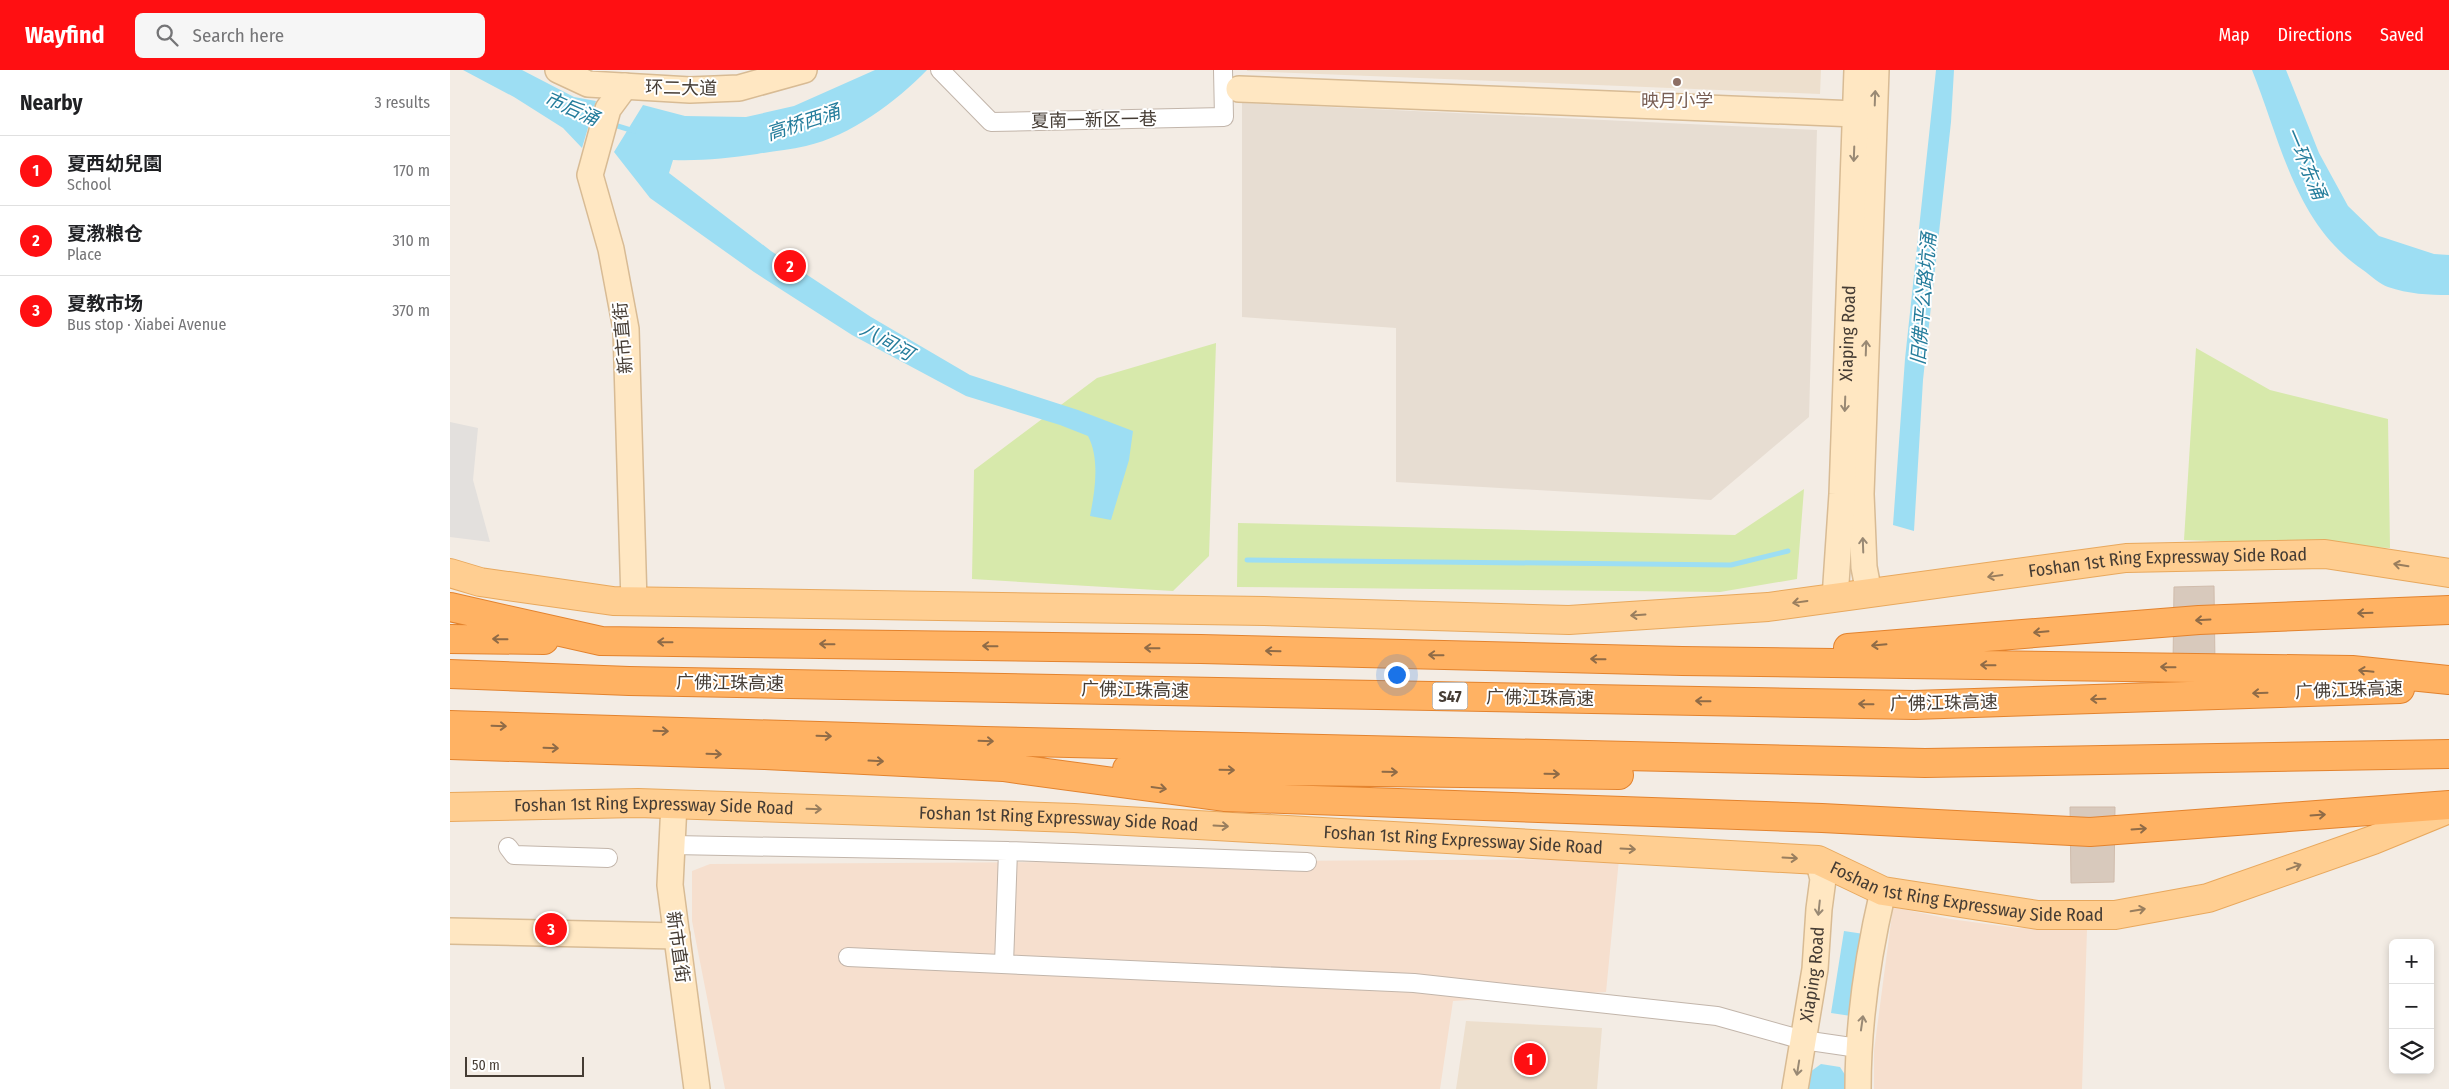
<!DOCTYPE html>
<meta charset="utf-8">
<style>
body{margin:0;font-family:"Fira Sans Condensed","Noto Sans SC",sans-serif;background:#f6f6f6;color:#202124}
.controls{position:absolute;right:15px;bottom:15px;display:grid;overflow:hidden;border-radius:8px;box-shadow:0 2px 8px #0003}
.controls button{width:45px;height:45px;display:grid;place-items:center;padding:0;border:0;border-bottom:1px solid #e0e0e0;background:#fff;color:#202124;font:25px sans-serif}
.scale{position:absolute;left:15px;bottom:12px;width:119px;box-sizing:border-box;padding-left:5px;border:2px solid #453c34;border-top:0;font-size:14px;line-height:18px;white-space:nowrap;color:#453c34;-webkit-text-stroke:4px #fff;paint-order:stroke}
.you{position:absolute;left:946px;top:604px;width:18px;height:18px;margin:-12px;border:4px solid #fff;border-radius:50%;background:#1a73e8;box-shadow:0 0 0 8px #1a73e833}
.badge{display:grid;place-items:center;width:32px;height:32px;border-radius:50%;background:#ff0f12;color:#fff;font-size:16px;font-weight:700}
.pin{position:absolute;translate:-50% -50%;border:2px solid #fff;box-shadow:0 1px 5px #0006}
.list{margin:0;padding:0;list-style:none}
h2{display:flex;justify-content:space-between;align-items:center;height:65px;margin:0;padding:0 20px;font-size:21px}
h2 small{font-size:16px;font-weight:400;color:#757577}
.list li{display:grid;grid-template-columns:32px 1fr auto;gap:15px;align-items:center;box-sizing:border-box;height:70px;padding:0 20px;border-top:1px solid #e0e0e0}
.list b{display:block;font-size:19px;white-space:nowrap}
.list p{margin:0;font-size:16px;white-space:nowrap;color:#757577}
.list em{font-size:16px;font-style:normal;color:#757577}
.icon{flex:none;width:28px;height:28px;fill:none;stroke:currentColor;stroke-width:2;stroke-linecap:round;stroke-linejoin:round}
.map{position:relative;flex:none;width:1999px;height:1019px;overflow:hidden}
header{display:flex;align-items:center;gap:30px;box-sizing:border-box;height:70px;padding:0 25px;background:#ff0f12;color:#fff}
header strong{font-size:24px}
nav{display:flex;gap:28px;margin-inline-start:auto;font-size:18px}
.search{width:350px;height:45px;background:#f6f6f6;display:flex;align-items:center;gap:12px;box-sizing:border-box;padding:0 18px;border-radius:8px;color:#757577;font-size:19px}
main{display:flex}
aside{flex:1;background:#fff}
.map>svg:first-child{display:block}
</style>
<header>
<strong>Wayfind</strong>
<div class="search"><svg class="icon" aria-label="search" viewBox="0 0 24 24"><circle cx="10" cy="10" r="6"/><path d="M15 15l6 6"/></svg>Search here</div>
<nav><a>Map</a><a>Directions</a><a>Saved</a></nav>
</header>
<main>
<aside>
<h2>Nearby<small>3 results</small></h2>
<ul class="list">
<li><span class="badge">1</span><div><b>夏西幼兒園</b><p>School</p></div><em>170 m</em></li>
<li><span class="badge">2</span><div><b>夏漖粮仓</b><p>Place</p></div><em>310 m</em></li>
<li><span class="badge">3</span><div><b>夏教市场</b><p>Bus stop · Xiabei Avenue</p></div><em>370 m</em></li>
</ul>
</aside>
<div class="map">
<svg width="1999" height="1019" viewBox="0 0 1999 1019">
<rect width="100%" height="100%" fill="#f3ece4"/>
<!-- residential -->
<path fill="#e7ddd2" d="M792,33L1367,60L1359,347L1261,430L946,412V258L792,247Z"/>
<!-- commercial -->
<path fill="#f6dfce" d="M1169,789L1156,922L1003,931L990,1019H275L242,851V801L260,794Z
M1443,837L1500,849L1567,858L1637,859L1632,1019H1424V981Z"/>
<!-- education -->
<path fill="#eddfcd" d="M1371,0L1370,24L797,1V0Z
M1016,951L1152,958L1147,1019H1006Z"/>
<!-- green -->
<path fill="#d7e9ab" d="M766,273L759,486L723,521L522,509L524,400L647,308Z
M1746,278L1820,320L1938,349L1940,478L1734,470Z
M1354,419L1347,509L1270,522L787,517L788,453L1285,465Z"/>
<!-- parking -->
<path fill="#e3e0dd" d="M0,352L28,358L23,410L40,472L0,467Z"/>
<!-- water -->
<path fill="#9ddef3" d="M13,0H72L124,27L146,31L132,78L113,58L64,27Z
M425,0H477C446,32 400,66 356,76C340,80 323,81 307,84C279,88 252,91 223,90L219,103L321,181L421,247L520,305L628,340L683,361L679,390L661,450L640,446C645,421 650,389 638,366L610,355L516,326L402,265L304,202L200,128L164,82L193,35L235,46L296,47L344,36Z
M1486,0H1504L1501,52L1473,310L1464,461L1443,455L1455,289Z
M1802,0H1836L1869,83L1898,136L1929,166L1984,184L1999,185V225C1979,225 1958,224 1938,217C1930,214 1921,206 1913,200C1845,154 1831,72 1802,0Z
M1394,861L1414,864L1401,946L1381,943Z
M1371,994L1390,997L1401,1014V1019H1359L1360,1002Z"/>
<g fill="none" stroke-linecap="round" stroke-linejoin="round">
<!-- stream -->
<path stroke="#9ddef3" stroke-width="5" d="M161,54L184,61
M797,490L1281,495L1338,481"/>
</g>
<!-- building -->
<path fill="#d8c9bc" stroke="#d0bcac" d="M1764,516L1765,595H1723L1724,517Z
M1620,737H1665L1664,812L1621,813Z"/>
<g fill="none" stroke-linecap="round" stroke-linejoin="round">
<!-- street casing -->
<g stroke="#c2b5aa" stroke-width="20">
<path id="street" d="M490,0L541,52L774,47L773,0
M223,775L558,781L857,792
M58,777L64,785L158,788
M398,887L964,913L1267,946L1353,970L1408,978
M554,894L558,781"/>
</g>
<!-- secondary casing -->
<g stroke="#d8bb94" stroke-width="28">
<g id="secondary">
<path d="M108,0L138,14L240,20L289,18L354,0"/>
<path d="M175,16L158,39L140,105L161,179L176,259L184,532"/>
<path d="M789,19L1406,44"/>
<path d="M1419,523L1414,497L1411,424L1426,0"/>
<path id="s1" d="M1385,528L1392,424L1407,0"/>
<path d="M224,734L220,815L247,1019"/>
<path d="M0,861L227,866"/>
<path id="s2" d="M1345,1019L1365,899L1369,839L1373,809L1368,790"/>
<path d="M1408,1019C1408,953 1418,885 1433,821"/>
</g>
</g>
<!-- primary casing -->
<g stroke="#e8a85d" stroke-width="30">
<g id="primary">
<path id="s3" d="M0,503L30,512L163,531L814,541L1119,550L1318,537L1676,488L1875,484L1999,503"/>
<path id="s4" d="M0,737L188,733L624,748L1368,790L1433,821L1588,845H1665L1758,828L1923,770L1999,739"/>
</g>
</g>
<!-- highway casing -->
<g stroke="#e3832e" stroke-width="30">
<path id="highway" d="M0,537L151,571L751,579L1232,591L1902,600L1999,610
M0,569L94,570
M1398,578L1749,550L1999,540
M0,604L179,611L1464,635L1950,619
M0,655L534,671L1475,693L1999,684
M0,675L315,685L553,697L774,727L1372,748L1640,762L1999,735
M677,699L1169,705"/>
</g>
<!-- street -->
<use href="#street" stroke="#fff" stroke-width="18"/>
<!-- secondary -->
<use href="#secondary" stroke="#ffe7c2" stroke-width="25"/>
<!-- primary -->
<use href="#primary" stroke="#ffce91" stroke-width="28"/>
<!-- highway -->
<use href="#highway" stroke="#ffb263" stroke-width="28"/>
</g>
<!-- one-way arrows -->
<defs><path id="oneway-shaft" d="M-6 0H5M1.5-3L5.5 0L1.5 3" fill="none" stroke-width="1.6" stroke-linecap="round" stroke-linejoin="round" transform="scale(1.25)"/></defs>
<g stroke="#998974">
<use href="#oneway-shaft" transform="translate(1425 28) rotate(-88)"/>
<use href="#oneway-shaft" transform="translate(1404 84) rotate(92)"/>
<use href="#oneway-shaft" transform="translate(1416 278) rotate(-88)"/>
<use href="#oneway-shaft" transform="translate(1395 334) rotate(92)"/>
<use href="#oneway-shaft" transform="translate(1413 475) rotate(-92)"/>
<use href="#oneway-shaft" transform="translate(1369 838) rotate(96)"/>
<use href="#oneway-shaft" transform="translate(1412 953) rotate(-82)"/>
<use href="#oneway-shaft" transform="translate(1348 998) rotate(99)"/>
</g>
<g stroke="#997e5e">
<use href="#oneway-shaft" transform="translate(1951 495) rotate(-171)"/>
<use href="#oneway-shaft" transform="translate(1545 506) rotate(172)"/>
<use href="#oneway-shaft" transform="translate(1350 532) rotate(172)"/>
<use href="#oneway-shaft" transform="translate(1188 545) rotate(176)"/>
<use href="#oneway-shaft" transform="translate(364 739) rotate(2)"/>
<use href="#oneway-shaft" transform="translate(771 756) rotate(3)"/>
<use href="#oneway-shaft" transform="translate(1178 779) rotate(3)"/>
<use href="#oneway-shaft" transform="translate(1340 788) rotate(3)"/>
<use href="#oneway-shaft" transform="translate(1844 797) rotate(-20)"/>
<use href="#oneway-shaft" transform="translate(1688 840) rotate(-10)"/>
</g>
<g stroke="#8f6b47">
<use href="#oneway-shaft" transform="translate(1915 543) rotate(178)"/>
<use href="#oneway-shaft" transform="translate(1753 550) rotate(177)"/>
<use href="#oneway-shaft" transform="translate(1591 562) rotate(175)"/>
<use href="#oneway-shaft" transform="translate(50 569) rotate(-179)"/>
<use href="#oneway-shaft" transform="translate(215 572) rotate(-179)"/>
<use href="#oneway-shaft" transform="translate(377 574) rotate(-179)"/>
<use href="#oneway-shaft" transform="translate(1429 575) rotate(175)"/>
<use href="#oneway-shaft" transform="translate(540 576) rotate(-179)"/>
<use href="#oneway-shaft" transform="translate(702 578) rotate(-179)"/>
<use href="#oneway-shaft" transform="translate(823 581) rotate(-179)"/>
<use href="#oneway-shaft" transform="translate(986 585) rotate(-179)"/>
<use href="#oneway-shaft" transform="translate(1148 589) rotate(-179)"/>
<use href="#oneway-shaft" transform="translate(1538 595) rotate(-179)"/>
<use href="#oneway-shaft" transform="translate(1718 597) rotate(-179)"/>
<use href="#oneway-shaft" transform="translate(1916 601) rotate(-174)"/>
<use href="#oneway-shaft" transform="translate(1810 623) rotate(178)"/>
<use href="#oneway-shaft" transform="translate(1648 629) rotate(178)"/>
<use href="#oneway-shaft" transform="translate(1253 631) rotate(-179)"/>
<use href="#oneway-shaft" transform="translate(1416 634) rotate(-179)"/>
<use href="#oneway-shaft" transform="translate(49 656) rotate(2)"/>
<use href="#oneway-shaft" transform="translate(211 661) rotate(2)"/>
<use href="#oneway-shaft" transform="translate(374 666) rotate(2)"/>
<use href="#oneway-shaft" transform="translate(536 671) rotate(2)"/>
<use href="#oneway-shaft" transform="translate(101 678) rotate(2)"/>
<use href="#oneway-shaft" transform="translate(264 684) rotate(2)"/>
<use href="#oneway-shaft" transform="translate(426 691) rotate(3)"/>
<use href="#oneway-shaft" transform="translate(777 700) rotate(1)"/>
<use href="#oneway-shaft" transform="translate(940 702) rotate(1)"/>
<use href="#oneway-shaft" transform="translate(1102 704) rotate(1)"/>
<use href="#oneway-shaft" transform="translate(709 718) rotate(8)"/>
<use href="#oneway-shaft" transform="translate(1868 745) rotate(-4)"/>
<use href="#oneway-shaft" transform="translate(1689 759) rotate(-4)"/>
</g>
<!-- markers -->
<circle fill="#8d6e63" stroke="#fff" stroke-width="2" cx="1227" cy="12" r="5"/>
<g text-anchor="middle" stroke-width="4" stroke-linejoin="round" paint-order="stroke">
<!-- shield labels -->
<rect fill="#fff" stroke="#7d7671" stroke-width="1" x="982.5" y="612.5" width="35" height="27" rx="4"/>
<g font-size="16" font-weight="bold" fill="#453c34">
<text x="1000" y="632">S47</text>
</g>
<!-- street labels -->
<g font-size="18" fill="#453c34" stroke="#fff">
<text transform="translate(231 18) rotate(1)" y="6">环二大道</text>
<text transform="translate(644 50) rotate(-1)" y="6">夏南一新区一巷</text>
<text dy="6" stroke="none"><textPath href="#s1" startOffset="265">Xiaping Road</textPath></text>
<text transform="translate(173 268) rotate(-95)" y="6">新市直街</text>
<text dy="6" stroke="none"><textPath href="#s3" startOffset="1724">Foshan 1st Ring Expressway Side Road</textPath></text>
<text transform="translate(280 613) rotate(1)" y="6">广佛江珠高速</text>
<text transform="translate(685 620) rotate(1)" y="6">广佛江珠高速</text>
<text transform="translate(1899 620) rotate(-2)" y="6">广佛江珠高速</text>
<text transform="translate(1090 628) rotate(1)" y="6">广佛江珠高速</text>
<text transform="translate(1494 633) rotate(-1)" y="6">广佛江珠高速</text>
<text dy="6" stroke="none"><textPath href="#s4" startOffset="204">Foshan 1st Ring Expressway Side Road</textPath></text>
<text dy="6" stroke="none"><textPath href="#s4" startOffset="609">Foshan 1st Ring Expressway Side Road</textPath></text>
<text dy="6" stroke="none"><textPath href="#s4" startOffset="1014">Foshan 1st Ring Expressway Side Road</textPath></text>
<text dy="6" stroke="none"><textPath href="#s4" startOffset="1524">Foshan 1st Ring Expressway Side Road</textPath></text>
<text transform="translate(228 877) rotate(82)" y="6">新市直街</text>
<text dy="6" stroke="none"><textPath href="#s2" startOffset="116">Xiaping Road</textPath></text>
</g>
<!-- education labels -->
<g font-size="18" fill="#785e54" stroke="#fff">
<text x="1227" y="37">映月小学</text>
</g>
<!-- water labels -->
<g font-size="19" font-style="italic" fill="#257d9c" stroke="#fff">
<text transform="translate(122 38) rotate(24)" y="7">市后涌</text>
<text transform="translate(353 52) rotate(-18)" y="7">高桥西涌</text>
<text transform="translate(1856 93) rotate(67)" y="7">一环东涌</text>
<text transform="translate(1473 229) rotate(-85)" y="7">旧佛平公路坑涌</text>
<text transform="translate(437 271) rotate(29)" y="7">八间河</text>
</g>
</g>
</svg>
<div class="controls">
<button>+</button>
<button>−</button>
<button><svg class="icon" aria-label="layers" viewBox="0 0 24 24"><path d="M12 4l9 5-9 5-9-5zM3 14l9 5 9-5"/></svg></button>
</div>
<div class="scale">50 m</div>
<div class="you"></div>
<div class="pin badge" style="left:1080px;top:989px">1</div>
<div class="pin badge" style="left:340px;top:196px">2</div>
<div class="pin badge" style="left:101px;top:859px">3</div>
</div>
</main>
